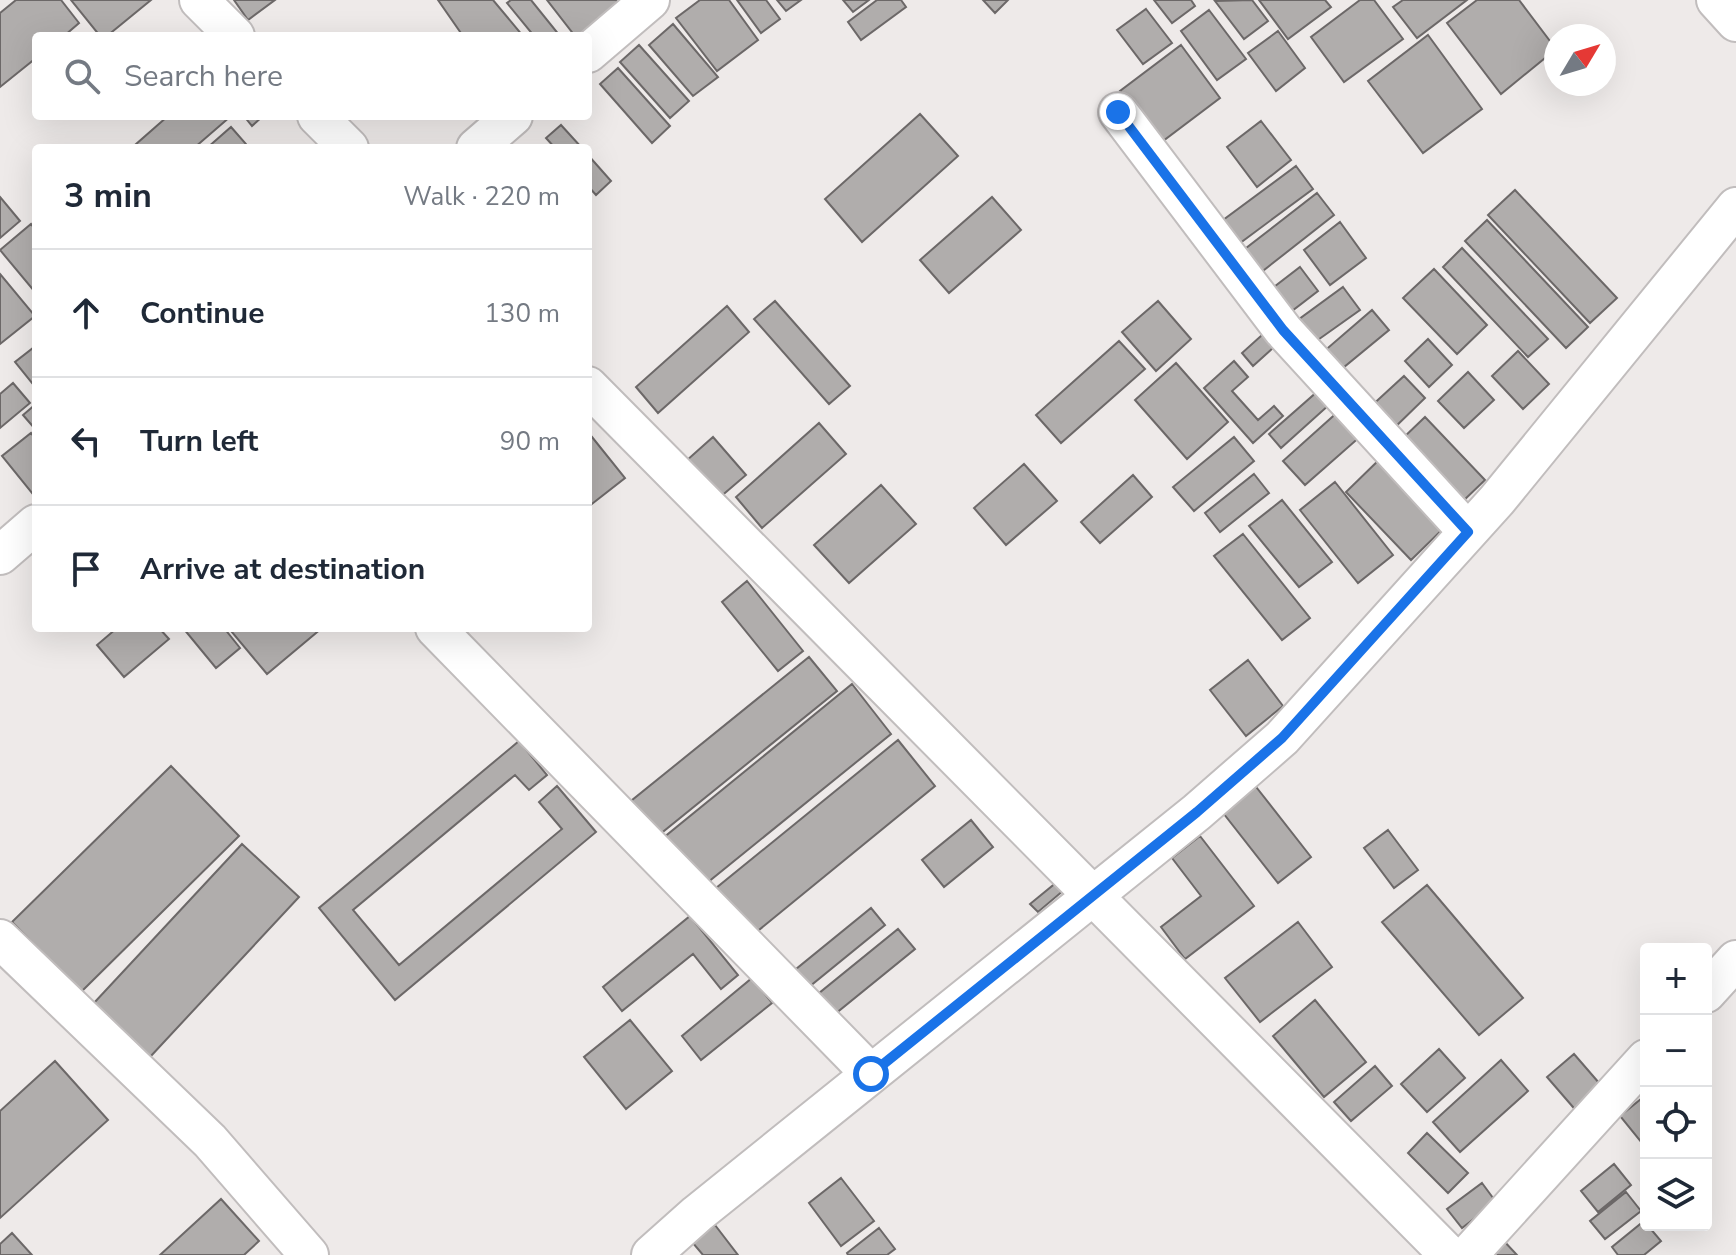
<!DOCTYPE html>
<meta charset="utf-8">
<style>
body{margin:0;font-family:"Nunito Sans",sans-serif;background:#f6f6f7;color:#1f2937}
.controls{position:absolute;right:24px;bottom:24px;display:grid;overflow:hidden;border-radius:8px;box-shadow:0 8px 32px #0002}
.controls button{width:72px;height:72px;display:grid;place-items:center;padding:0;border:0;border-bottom:2px solid #e0e1e3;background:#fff;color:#1f2937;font:40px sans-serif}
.compass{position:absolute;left:1544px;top:24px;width:72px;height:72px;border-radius:50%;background:#fff;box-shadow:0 8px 32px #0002;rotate:52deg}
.stop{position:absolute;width:24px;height:24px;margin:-18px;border:6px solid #1a73e8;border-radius:50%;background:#fff}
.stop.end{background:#1a73e8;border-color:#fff;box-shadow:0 2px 8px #0008}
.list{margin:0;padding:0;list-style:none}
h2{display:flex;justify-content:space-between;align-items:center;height:104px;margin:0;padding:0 32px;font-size:34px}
h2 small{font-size:26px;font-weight:400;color:#747a83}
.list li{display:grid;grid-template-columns:52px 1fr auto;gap:24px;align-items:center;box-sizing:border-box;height:128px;padding:0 32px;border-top:2px solid #e0e1e3}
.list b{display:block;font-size:30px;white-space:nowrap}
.list em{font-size:26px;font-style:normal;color:#747a83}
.icon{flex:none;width:44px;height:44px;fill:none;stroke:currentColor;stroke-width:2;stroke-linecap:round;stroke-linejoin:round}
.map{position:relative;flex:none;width:1736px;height:1255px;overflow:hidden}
.search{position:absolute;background:#fff;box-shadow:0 8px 32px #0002;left:32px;top:32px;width:560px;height:88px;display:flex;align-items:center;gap:20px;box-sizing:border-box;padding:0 28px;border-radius:8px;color:#747a83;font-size:30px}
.panel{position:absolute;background:#fff;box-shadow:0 8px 32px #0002;left:32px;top:144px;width:560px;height:488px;border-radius:8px}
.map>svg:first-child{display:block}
</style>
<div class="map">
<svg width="1736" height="1255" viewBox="0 0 1736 1255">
<rect width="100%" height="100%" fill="#eeeae9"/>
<!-- building -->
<path fill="#b0adac" stroke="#6c6868" stroke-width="2" d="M16,0H61L79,23L64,36H36V58L0,87V13Z
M71,0H151L107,36H100Z
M234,0H275L248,20Z
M438,0H493L523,36H463Z
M511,0H531L560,36H534L507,3Z
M547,0H616L627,14L588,36H575Z
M700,0H729L758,40L717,71L676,18Z
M737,0H766L780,19L761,33Z
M777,0H801L786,11Z
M843,0H869L853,12Z
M877,0H901L906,7L861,40L848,22Z
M983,0H1008L995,13Z
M1154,0H1191L1195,6L1172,23Z
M1252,0L1268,21L1244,39L1215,1Z
M1259,0H1325L1331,7L1288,39Z
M1360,0H1374L1403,39L1344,82L1311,37Z
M1403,0H1467L1417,38L1393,7Z
M1477,0H1519L1556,49L1501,94L1447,23Z
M1146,9L1172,43L1143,64L1117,30Z
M1209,10L1246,59L1217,80L1181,31Z
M673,24L718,77L693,96L649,45Z
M1278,31L1305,68L1276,91L1248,53Z
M1428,35L1482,109L1423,153L1368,81Z
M639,45L689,101L670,118L620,62Z
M1181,45L1220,98L1159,144L1120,91Z
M618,68L670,126L652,143L600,84Z
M920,114L958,156L862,242L825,199Z
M168,116H231L194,148H137L135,145Z
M244,116H263L252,126Z
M1261,121L1291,160L1257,187L1227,147Z
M561,125L582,148H555L546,138Z
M231,127L246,144L241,148H207Z
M588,155L611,181L596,195L588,186Z
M1296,166L1313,189L1232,249L1215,226Z
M1515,190L1617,298L1590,323L1488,215Z
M1317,193L1334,215L1259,274L1241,252Z
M0,197L20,221L0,238Z
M992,197L1021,230L949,293L920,260Z
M1487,220L1588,327L1566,348L1465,241Z
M1340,222L1366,258L1330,285L1304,250Z
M31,224L36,230L35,292L0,250Z
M1462,248L1548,339L1528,357L1443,267Z
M1300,267L1318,291L1288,314L1270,290Z
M1434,269L1487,325L1457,354L1403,298Z
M0,274L35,316L0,344Z
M1343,287L1360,310L1308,347L1291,325Z
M775,301L850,386L829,404L754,319Z
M1158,301L1191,339L1156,371L1122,332Z
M727,306L749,332L658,413L636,387Z
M1372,310L1389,330L1338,372L1322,353Z
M1271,327L1282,340L1253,366L1242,353Z
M1428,339L1452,365L1429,387L1405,361Z
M1119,341L1145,369L1061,443L1036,415Z
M33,348L36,352V388L15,362Z
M1518,351L1549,384L1523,409L1492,376Z
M1234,361L1248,377L1232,391L1258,420L1274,406L1283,416L1253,443L1204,388Z
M1176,363L1228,422L1187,459L1135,400Z
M1468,372L1494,400L1464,428L1438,401Z
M1404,376L1425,398L1390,432L1368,409Z
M13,383L30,403L0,428V394Z
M1318,391L1330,404L1281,448L1269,434Z
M36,404V430L23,415Z
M1340,410L1362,435L1305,485L1283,461Z
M1425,417L1485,480L1461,503L1401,440Z
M819,423L846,454L762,528L736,497Z
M31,433L36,439V498L2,456Z
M592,437L625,478L588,507V441Z
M713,437L746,475L719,498L686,461Z
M1234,437L1254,461L1194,511L1173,487Z
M1384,455L1449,523L1411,560L1346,492Z
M1024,464L1057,501L1006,545L974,508Z
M1254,474L1269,493L1220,532L1205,513Z
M1133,475L1152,497L1100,543L1081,522Z
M1335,482L1393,555L1358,583L1300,510Z
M881,485L916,524L849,583L814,545Z
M1282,500L1332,562L1299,587L1249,526Z
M1243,534L1310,618L1282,640L1214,556Z
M747,581L803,651L778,671L722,602Z
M117,628H159L169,639L124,677L97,645Z
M183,628H224L240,648L216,668Z
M235,628H322L267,674L231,631Z
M809,657L837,691L654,839L626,805Z
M1248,660L1283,706L1246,736L1210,690Z
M852,684L891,734L697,891L657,843Z
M898,740L935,786L748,939L710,893Z
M519,741L547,775L529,790L515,775L353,910L399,965L562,829L539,802L557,786L596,832L395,1000L319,908Z
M171,766L239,836L81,992L12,922Z
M1253,783L1311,857L1278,883L1220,809Z
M971,820L993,847L944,887L922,860Z
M1388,830L1418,870L1394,888L1364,848Z
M1200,836L1254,906L1185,959L1161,927L1201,896L1172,858Z
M242,844L299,897L150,1057L93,1004Z
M1057,882L1064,890L1038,912L1030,904Z
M1427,885L1523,998L1479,1035L1382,922Z
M871,908L885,925L804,991L790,974Z
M690,916L738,975L721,989L693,954L622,1011L603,987Z
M1298,922L1332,967L1260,1022L1225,978Z
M898,929L915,949L835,1014L818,994Z
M752,978L772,1003L701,1060L682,1036Z
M1315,1000L1366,1062L1324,1097L1273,1036Z
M630,1020L672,1071L626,1109L584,1057Z
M1439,1049L1465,1078L1427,1112L1401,1084Z
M1574,1054L1606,1091L1579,1114L1547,1077Z
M1501,1060L1528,1091L1460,1152L1433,1122Z
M55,1061L108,1120L0,1218V1111Z
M1375,1066L1392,1086L1351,1121L1334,1102Z
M1641,1099L1646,1105V1148L1620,1116Z
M1427,1133L1468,1173L1448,1193L1408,1153Z
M1614,1164L1631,1185L1598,1212L1581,1191Z
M841,1178L874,1221L841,1246L809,1203Z
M1482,1183L1496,1202L1462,1228L1447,1209Z
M1626,1192L1641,1211L1605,1239L1590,1221Z
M221,1199L259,1241L244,1255H160Z
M1644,1221L1661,1241L1644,1255H1618L1612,1247Z
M715,1225L738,1255H703L692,1242Z
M879,1228L895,1249L887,1255H848L847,1253Z
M12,1233L32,1255H0V1244Z
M1502,1239L1517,1255H1485Z"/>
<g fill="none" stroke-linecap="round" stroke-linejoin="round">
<!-- minor casing -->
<g stroke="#c1bdbd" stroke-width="42">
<path id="minor" d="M199,0L235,36
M1716,0L1736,22
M588,53L650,0
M1118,112L1283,330L1468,532
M317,116L349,148
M476,148L513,116
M588,386L1449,1255
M0,555L36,524
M435,628L871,1074
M0,939L210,1141L309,1255
M1706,993L1736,960
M651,1255L697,1214L1197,812L1282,738L1497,500L1736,207
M1468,1255L1646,1059"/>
</g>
<!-- minor -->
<use href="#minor" stroke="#fff" stroke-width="38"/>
</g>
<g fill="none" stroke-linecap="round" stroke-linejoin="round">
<!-- route -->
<path stroke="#1a73e8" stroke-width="10" d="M871,1074L1197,812L1282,738L1468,532L1283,330L1118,112"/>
</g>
</svg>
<div class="controls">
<button>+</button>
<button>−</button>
<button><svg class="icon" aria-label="locate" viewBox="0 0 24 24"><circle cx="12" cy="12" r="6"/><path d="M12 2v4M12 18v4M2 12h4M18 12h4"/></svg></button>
<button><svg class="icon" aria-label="layers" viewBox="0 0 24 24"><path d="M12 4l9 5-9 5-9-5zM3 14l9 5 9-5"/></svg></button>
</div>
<svg class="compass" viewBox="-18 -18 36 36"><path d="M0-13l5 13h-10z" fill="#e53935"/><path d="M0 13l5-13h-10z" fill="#747a83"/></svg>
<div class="stop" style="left:871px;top:1074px"></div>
<div class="stop end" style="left:1118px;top:112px"></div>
<div class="search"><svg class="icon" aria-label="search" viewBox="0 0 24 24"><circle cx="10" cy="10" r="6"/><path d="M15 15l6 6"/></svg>Search here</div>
<section class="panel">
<h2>3 min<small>Walk · 220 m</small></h2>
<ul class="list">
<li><svg class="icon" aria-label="ahead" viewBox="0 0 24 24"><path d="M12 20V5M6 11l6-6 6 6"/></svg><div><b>Continue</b></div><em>130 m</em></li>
<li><svg class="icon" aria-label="left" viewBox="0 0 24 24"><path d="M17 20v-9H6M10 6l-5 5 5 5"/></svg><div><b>Turn left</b></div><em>90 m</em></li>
<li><svg class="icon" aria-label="arrive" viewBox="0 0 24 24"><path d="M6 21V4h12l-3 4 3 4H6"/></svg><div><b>Arrive at destination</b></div></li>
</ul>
</section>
</div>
